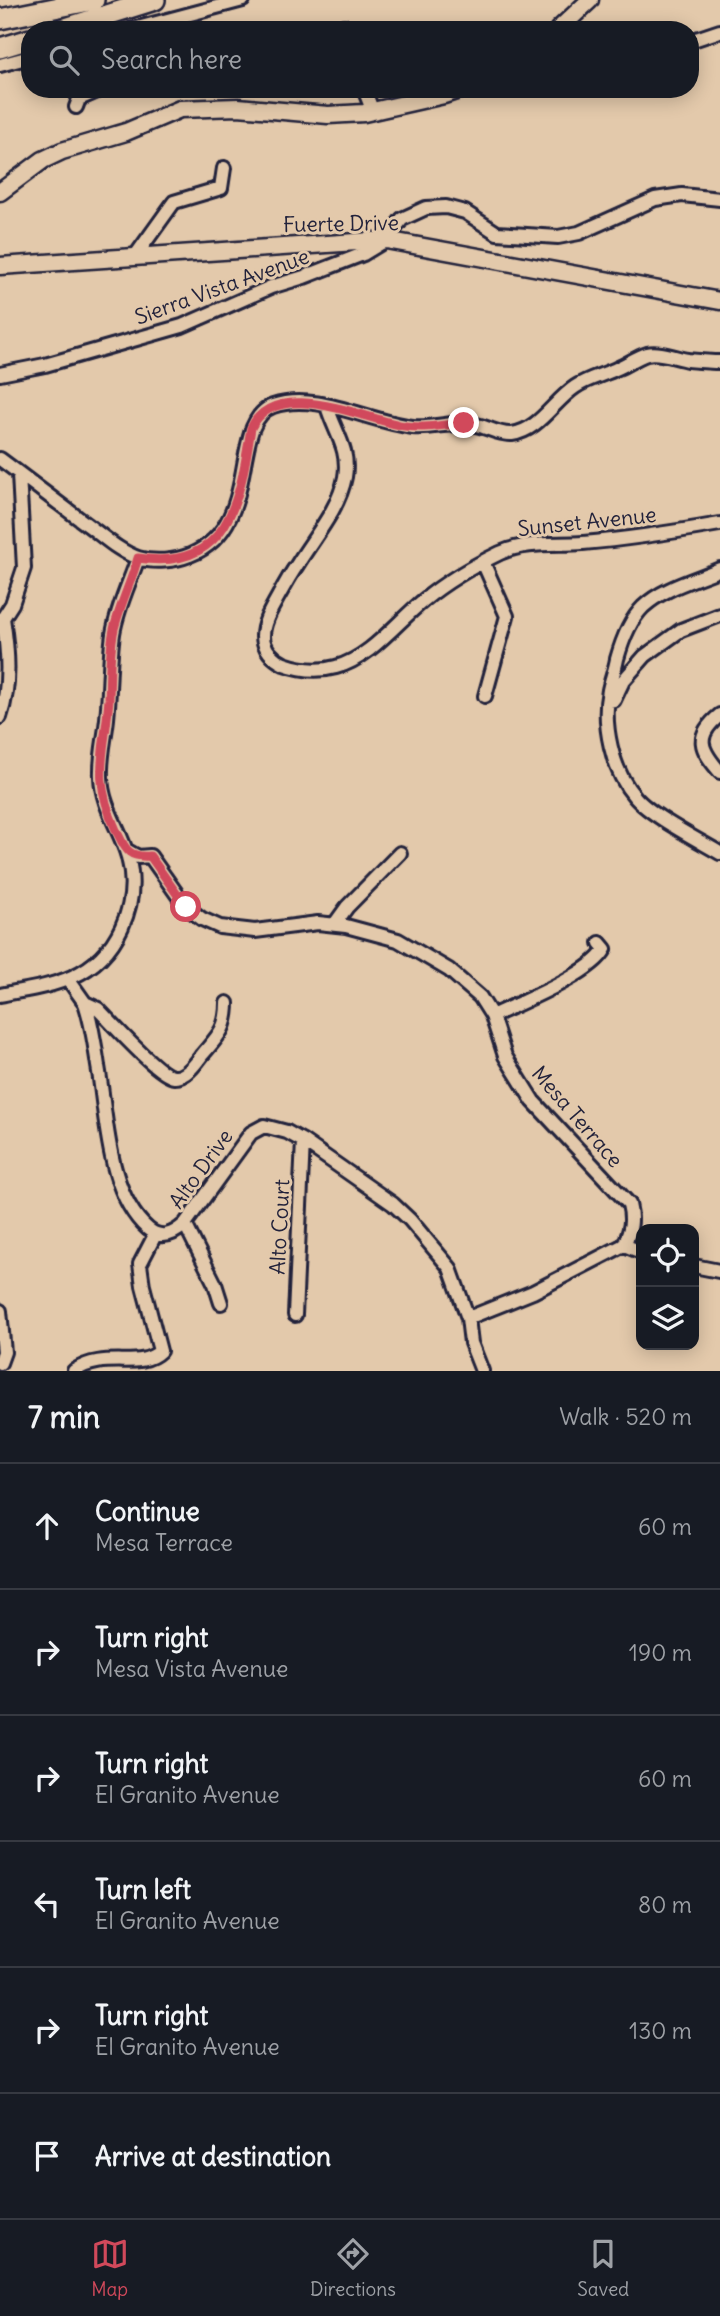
<!DOCTYPE html>
<meta charset="utf-8">
<style>
body{margin:0;font-family:Delius,sans-serif;background:#242831;color:#f1f3f6}
.controls{position:absolute;right:21px;bottom:21px;display:grid;overflow:hidden;border-radius:14px;box-shadow:0 4px 18px #0003}
.controls button{width:63px;height:63px;display:grid;place-items:center;padding:0;border:0;border-bottom:2px solid #363941;background:#171b24;color:#f1f3f6;font:35px sans-serif}
.stop{position:absolute;width:21px;height:21px;margin:-16px;border:5px solid #d1495b;border-radius:50%;background:#fff}
.stop.end{background:#d1495b;border-color:#fff;box-shadow:0 2px 7px #0008}
.list{margin:0;padding:0;list-style:none}
h2{display:flex;justify-content:space-between;align-items:center;height:91px;margin:0;padding:0 28px;font-size:30px}
h2 small{font-size:23px;font-weight:400;color:#9ea1a6}
.list li{display:grid;grid-template-columns:46px 1fr auto;gap:21px;align-items:center;box-sizing:border-box;height:126px;padding:0 28px;border-top:2px solid #363941}
.list b{display:block;font-size:26px;white-space:nowrap}
.list p{margin:0;font-size:23px;white-space:nowrap;color:#9ea1a6}
.list em{font-size:23px;font-style:normal;color:#9ea1a6}
.icon{flex:none;width:38px;height:38px;fill:none;stroke:currentColor;stroke-width:2;stroke-linecap:round;stroke-linejoin:round}
.map{position:relative;flex:none;width:720px;height:1371px;overflow:hidden}
.search{position:absolute;background:#171b24;box-shadow:0 4px 18px #0003;left:21px;right:21px;top:21px;height:77px;display:flex;align-items:center;gap:18px;box-sizing:border-box;padding:0 24px;border-radius:28px;color:#9ea1a6;font-size:26px}
.sheet{height:847px;background:#171b24}
nav{display:flex;justify-content:space-around;align-items:center;box-sizing:border-box;height:98px;border-top:2px solid #363941;background:#171b24;font-size:19px;color:#9ea1a6}
nav a{display:grid;justify-items:center;gap:4px}
nav .on{color:#d1495b}
.map>svg:first-child{display:block}
</style>
<div class="map">
<svg width="720" height="1371" viewBox="0 0 720 1371">
<rect width="100%" height="100%" fill="#e3c9ab"/>
<filter id="ink" filterUnits="userSpaceOnUse"><feTurbulence type="fractalNoise" baseFrequency=".0143" numOctaves="2"/><feDisplacementMap in="SourceGraphic" scale="14" xChannelSelector="R" yChannelSelector="G"/><feConvolveMatrix kernelMatrix="1 2 1 2 8 2 1 2 1" color-interpolation-filters="sRGB"/></filter>
<g filter="url(#ink)">
<g fill="none" stroke-linecap="round" stroke-linejoin="round">
<!-- minor casing -->
<g stroke="#22223b" stroke-width="18">
<path id="minor" d="M130,30L243,0
M343,30L344,26
M690,41L720,31
M0,65L30,57
M364,89L373,112
M76,107L79,99L102,89
M136,255L174,202L221,188L224,168
M0,374L45,365L182,326L271,287L304,277L363,254L386,240L402,219L426,208L446,207L465,212L497,233L558,237L579,233L655,199L682,195L720,199
M327,406C334,431 350,449 345,477C339,509 314,537 297,565C290,575 284,586 278,597C272,608 263,622 263,636C263,648 273,659 284,664C301,670 318,672 336,667C370,658 396,623 424,600C447,581 473,566 500,553C526,541 555,545 583,543C630,539 674,532 720,524
M0,459C30,481 59,504 89,526C104,537 120,552 138,558C154,563 175,561 190,555C263,526 228,422 273,406C316,391 369,422 413,427C434,429 456,420 476,425C488,427 498,435 512,434C538,431 554,401 575,387C588,378 604,375 618,368C628,364 637,357 647,354C659,351 676,358 688,360C699,361 709,362 720,362
M483,562L507,616L485,696
M720,569C695,580 663,588 643,607C630,620 622,641 617,659C615,670 611,680 609,690C602,724 612,771 635,797C650,815 698,840 720,853
M3,618L12,604L24,568L19,474
M0,620L3,618C8,651 11,685 0,717
M608,701L614,700L623,681L645,656L681,630L720,615
M720,715C694,736 700,749 720,772
M126,850L138,857L150,856L186,907L202,919L220,927L255,931L318,923L346,926L398,940L449,970L480,997L492,1016L505,1056L533,1101L629,1204C633,1220 631,1230 624,1245L533,1292L468,1318
M334,925L347,907L400,853
M68,979L85,1003L98,1009C111,1022 159,1076 174,1077C186,1078 196,1063 202,1055C218,1036 227,1029 227,1003
M0,995C24,990 50,987 72,977C117,957 141,904 128,857C120,829 102,807 101,777C100,757 105,738 107,719C110,690 109,662 113,634C117,608 130,582 138,558
M85,1003C92,1023 95,1046 98,1066C107,1117 107,1193 148,1229C161,1240 173,1235 185,1224L251,1133L264,1126L287,1132L303,1141L393,1204L410,1220L450,1268L468,1318L471,1343L482,1371
M492,1016C519,1003 592,974 605,949L600,943
M185,1224L215,1284L221,1303
M624,1245L641,1252
M694,1266L719,1271
M0,1311L4,1352L0,1363
M295,1315L303,1141
M74,1371C105,1350 140,1371 160,1351L143,1286L140,1264L155,1235"/>
</g>
<!-- major casing -->
<g stroke="#22223b" stroke-width="21">
<path id="major" d="M558,30L590,0
M0,192L43,160L62,151L126,132L180,109L238,107L328,115L364,113L444,95L462,89
M0,266L386,240L720,301"/>
</g>
<!-- highway casing -->
<g stroke="#22223b" stroke-width="24">
<path id="highway" d="M0,19L94,0
M59,30L155,0
M0,48L30,39"/>
</g>
<!-- minor -->
<use href="#minor" stroke="#e3c9ab" stroke-width="12"/>
<!-- major -->
<use href="#major" stroke="#e3c9ab" stroke-width="16"/>
<!-- highway -->
<use href="#highway" stroke="#e3c9ab" stroke-width="19"/>
</g>
</g>
<g fill="none" stroke-linecap="round" stroke-linejoin="round" filter="url(#ink)">
<!-- route -->
<path stroke="#d1495b" stroke-width="9" d="M186,907L150,856C127,858 125,848 116,830C91,775 105,754 109,699C110,676 109,652 114,629C120,605 131,582 138,558C230,572 240,498 251,428C276,376 363,419 405,426C425,429 444,425 464,423"/>
</g>
<g text-anchor="middle" stroke-width="6" stroke-linejoin="round" paint-order="stroke">
<!-- street labels -->
<g font-size="21" fill="#22223b" stroke="#e3c9ab">
<text transform="translate(341 224) rotate(-1)" y="7">Fuerte Drive</text>
<text transform="translate(222 287) rotate(-20)" y="7">Sierra Vista Avenue</text>
<text transform="translate(587 522) rotate(-6)" y="7">Sunset Avenue</text>
<text transform="translate(577 1117) rotate(49)" y="7">Mesa Terrace</text>
<text transform="translate(201 1169) rotate(-54)" y="7">Alto Drive</text>
<text transform="translate(280 1227) rotate(-87)" y="7">Alto Court</text>
</g>
</g>
</svg>
<div class="controls">
<button><svg class="icon" aria-label="locate" viewBox="0 0 24 24"><circle cx="12" cy="12" r="6"/><path d="M12 2v4M12 18v4M2 12h4M18 12h4"/></svg></button>
<button><svg class="icon" aria-label="layers" viewBox="0 0 24 24"><path d="M12 4l9 5-9 5-9-5zM3 14l9 5 9-5"/></svg></button>
</div>
<div class="stop" style="left:186px;top:907px"></div>
<div class="stop end" style="left:464px;top:423px"></div>
<div class="search"><svg class="icon" aria-label="search" viewBox="0 0 24 24"><circle cx="10" cy="10" r="6"/><path d="M15 15l6 6"/></svg>Search here</div>
</div>
<section class="sheet">
<h2>7 min<small>Walk · 520 m</small></h2>
<ul class="list">
<li><svg class="icon" aria-label="ahead" viewBox="0 0 24 24"><path d="M12 20V5M6 11l6-6 6 6"/></svg><div><b>Continue</b><p>Mesa Terrace</p></div><em>60 m</em></li>
<li><svg class="icon" aria-label="right" viewBox="0 0 24 24"><path d="M7 20v-9h11M14 6l5 5-5 5"/></svg><div><b>Turn right</b><p>Mesa Vista Avenue</p></div><em>190 m</em></li>
<li><svg class="icon" aria-label="right" viewBox="0 0 24 24"><path d="M7 20v-9h11M14 6l5 5-5 5"/></svg><div><b>Turn right</b><p>El Granito Avenue</p></div><em>60 m</em></li>
<li><svg class="icon" aria-label="left" viewBox="0 0 24 24"><path d="M17 20v-9H6M10 6l-5 5 5 5"/></svg><div><b>Turn left</b><p>El Granito Avenue</p></div><em>80 m</em></li>
<li><svg class="icon" aria-label="right" viewBox="0 0 24 24"><path d="M7 20v-9h11M14 6l5 5-5 5"/></svg><div><b>Turn right</b><p>El Granito Avenue</p></div><em>130 m</em></li>
<li><svg class="icon" aria-label="arrive" viewBox="0 0 24 24"><path d="M6 21V4h12l-3 4 3 4H6"/></svg><div><b>Arrive at destination</b></div></li>
</ul>
</section>
<nav>
<a class="on"><svg class="icon" aria-label="map" viewBox="0 0 24 24"><path d="M3 6l6-2 6 2 6-2v14l-6 2-6-2-6 2zM9 4v14M15 6v14"/></svg>Map</a>
<a><svg class="icon" aria-label="directions" viewBox="0 0 24 24"><path d="M12 3l9 9-9 9-9-9zM9 14v-3h6M13 9l2 2-2 2"/></svg>Directions</a>
<a><svg class="icon" aria-label="saved" viewBox="0 0 24 24"><path d="M7 4h10v16l-5-4-5 4z"/></svg>Saved</a>
</nav>
